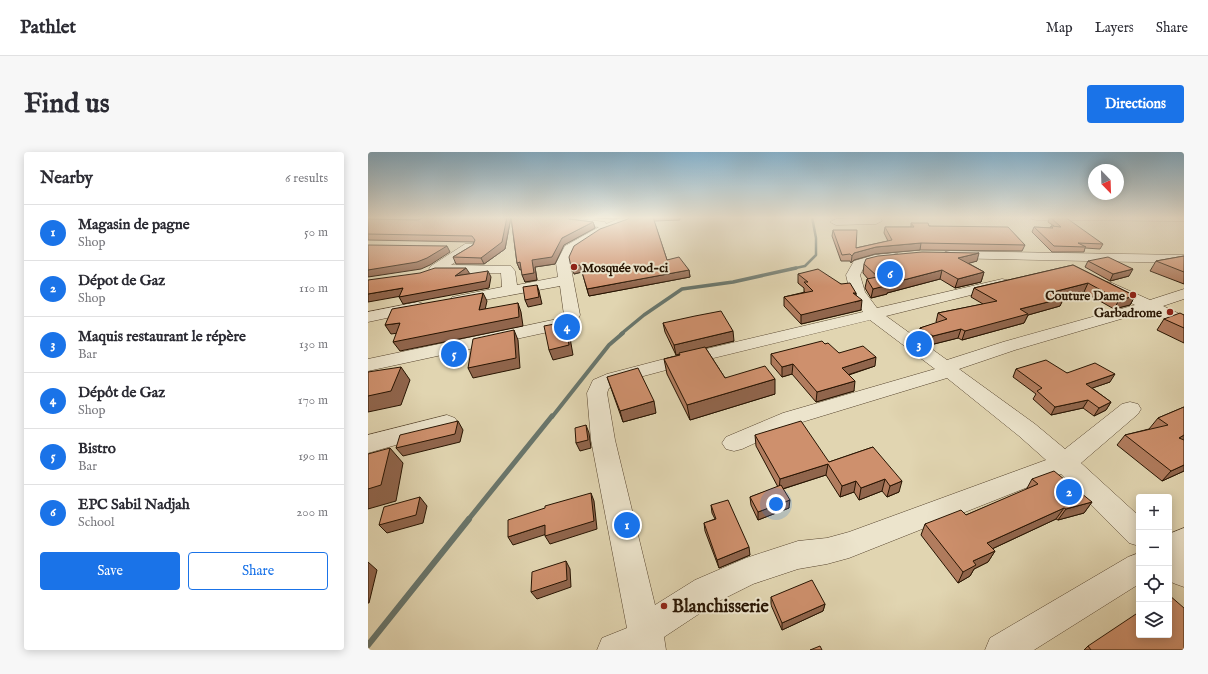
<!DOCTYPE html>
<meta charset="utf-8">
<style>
body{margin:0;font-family:"IM FELL English",serif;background:#f7f7f7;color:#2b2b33}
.controls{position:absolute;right:12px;bottom:12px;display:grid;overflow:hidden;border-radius:4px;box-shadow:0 2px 10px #0003}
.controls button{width:36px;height:36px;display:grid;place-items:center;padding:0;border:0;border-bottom:1px solid #e1e1e2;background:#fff;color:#2b2b33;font:20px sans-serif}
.compass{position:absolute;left:720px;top:12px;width:36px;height:36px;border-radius:50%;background:#fff;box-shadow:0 2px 10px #0003;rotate:157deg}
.you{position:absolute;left:408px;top:352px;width:14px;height:14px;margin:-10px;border:3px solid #fff;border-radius:50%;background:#1a73e8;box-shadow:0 0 0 6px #1a73e833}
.badge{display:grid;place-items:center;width:26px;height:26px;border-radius:50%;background:#1a73e8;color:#fff;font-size:13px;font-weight:700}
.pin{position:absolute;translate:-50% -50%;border:2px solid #fff;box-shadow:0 1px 4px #0006}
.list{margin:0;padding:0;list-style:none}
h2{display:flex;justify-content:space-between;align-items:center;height:52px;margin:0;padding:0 16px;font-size:17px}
h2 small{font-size:13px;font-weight:400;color:#7c7c81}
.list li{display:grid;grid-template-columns:26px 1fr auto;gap:12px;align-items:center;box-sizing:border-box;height:56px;padding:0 16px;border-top:1px solid #e1e1e2}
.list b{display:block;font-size:15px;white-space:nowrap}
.list p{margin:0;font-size:13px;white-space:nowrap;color:#7c7c81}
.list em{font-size:13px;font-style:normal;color:#7c7c81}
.actions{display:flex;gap:8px;padding:12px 16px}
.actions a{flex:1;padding:9px 0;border:1px solid #1a73e8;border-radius:4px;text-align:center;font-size:14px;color:#1a73e8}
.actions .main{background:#1a73e8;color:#fff}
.icon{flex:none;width:22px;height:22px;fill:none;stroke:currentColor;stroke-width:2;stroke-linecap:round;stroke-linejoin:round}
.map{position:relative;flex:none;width:816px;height:498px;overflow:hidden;border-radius:4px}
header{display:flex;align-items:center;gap:24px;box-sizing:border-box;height:56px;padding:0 20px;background:#fff;border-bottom:1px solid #e1e1e2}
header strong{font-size:19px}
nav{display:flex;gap:22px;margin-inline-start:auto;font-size:14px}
.intro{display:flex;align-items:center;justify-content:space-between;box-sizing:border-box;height:96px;padding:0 24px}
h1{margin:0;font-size:28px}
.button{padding:10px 18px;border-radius:4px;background:#1a73e8;color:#fff;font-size:14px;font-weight:700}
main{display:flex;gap:24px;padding:0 24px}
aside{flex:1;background:#fff;border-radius:4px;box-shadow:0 2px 10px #0003}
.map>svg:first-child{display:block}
</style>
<header>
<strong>Pathlet</strong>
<nav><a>Map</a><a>Layers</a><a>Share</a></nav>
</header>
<div class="intro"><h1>Find us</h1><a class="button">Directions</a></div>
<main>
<aside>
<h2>Nearby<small>6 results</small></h2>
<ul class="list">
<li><span class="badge">1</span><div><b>Magasin de pagne</b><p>Shop</p></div><em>50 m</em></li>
<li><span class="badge">2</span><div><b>Dépot de Gaz</b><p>Shop</p></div><em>110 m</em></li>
<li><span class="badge">3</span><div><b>Maquis restaurant le répère</b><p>Bar</p></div><em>130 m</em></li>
<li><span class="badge">4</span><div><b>Dépôt de Gaz</b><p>Shop</p></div><em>170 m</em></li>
<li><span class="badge">5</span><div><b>Bistro</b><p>Bar</p></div><em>190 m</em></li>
<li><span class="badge">6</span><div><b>EPC Sabil Nadjah</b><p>School</p></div><em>200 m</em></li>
</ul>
<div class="actions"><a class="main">Save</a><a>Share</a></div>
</aside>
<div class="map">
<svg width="816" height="498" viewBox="0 0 816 498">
<rect width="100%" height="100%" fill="#e1d5b1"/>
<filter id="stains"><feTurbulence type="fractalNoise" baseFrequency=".005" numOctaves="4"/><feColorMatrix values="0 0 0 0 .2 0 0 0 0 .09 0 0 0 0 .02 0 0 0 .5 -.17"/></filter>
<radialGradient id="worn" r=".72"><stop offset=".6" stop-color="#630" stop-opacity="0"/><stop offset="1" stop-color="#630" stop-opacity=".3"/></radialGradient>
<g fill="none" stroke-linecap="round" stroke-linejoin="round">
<!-- stream-far4 -->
<path stroke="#69766c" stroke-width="2.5" d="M423,117L437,114L448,103V86L444,65"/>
<!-- stream-far3 -->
<path stroke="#69766c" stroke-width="3.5" d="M253,182L276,163L314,137L365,130L428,116"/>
<!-- stream-far2 -->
<path stroke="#69766c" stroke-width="4" d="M184,265L241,193L255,181"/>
<!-- stream-far1 -->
<path stroke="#69766c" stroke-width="5" d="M100,368L184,264"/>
<!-- stream -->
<path stroke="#69766c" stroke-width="6" d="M0,493L101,367"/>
<!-- minor casing -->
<g stroke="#56442e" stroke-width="1">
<path id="minor" d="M203,65H213L212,67L237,70L238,72L255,65H266L261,71L233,82L207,99L202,111L212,163L207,173L194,177L0,219V207L194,166L196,163L192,134L89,153L84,151L81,148L84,145L134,135L133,121H68L63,120L61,117L63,114L97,92H105L107,95L105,98L83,113L143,114L147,119L149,133L190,125L188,111L197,94L231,75L204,72L200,68Z
M502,65H512L514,69L508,72L468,73L462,70L468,67Z
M663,65H816V69L668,68L664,67Z
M582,99L816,103V111L577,106L575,103L577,100Z
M525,101L530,102L532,105L530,108L509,111L496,115L492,123L497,140L509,156L634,127L639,128L641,131L639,134L518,164L579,208L635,190L767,153L734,137L732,134L734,131L739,130L744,131L782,148L816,137V147L795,154L816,164V175L780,159L647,198L591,217L667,272L697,297L754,252L762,250L770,252L773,257L770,262L713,311L771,364V394L761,391L693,322L481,406L459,412L430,417L385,432L349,450L296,485L298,498H229L234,486L259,476L223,288L219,241L225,228L239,222L304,205L495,160L482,140L478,123L486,109L507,103ZM502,168L567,217L415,261L358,285L354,291L358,297L366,299L374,297L431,271L579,226L651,284L678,308L481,380L459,386L430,389L378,406L327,428L287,453L247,288L239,241L241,236L253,230L317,213Z
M50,150L56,152L58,155L56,158L0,170V160Z
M79,263L87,266L90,271L87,276L0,301V283Z
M816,376V435L805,431L801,428V382Z
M771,401V432L666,498H617L622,486L760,405Z"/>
</g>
<!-- minor -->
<use href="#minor" fill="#ece4cc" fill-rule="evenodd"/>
</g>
<!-- wall -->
<path fill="#b17c5e" stroke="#271402" d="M57,65H202L200,66L201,67L225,70L227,76L196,93L187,112L167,115L169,128L157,130L153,117L152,118L149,111L143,65L137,97L116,112H88L85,105L105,93L106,90L0,88V67L50,68Z
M216,65H252L246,67Z
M262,65H312V68L286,69L299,108L321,118L322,125L221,144L214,120L206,122Z
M682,65L735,92L732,97L717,96L716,100H684L664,80L666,75L682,76L683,74H686L680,70Z
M543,71L561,74L657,93L654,99L552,98L507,102L486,108L483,111L482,109H473L464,84L465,78L488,96L520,89L516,81L517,75H543Z
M816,104V132L782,119L788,109Z
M609,109L600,111L616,120L613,130L587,136L572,127L519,141V142L503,146L497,136L499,127H500L495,121L496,112Z
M720,109L761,124L742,129L717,115Z
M705,113L767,144L762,153L746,157L716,140L695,145L692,154L660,163L656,171L594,188L590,186L562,193L550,185L552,176L569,171L568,170L570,161L615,152L603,145L606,136Z
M430,122L473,132L488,141V143L493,158L433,172L416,154V145L437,140H436V136L430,131Z
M816,163V191L789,178L796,167Z
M295,171L366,189L337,195L357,226L407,242L322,268L299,222L296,207L312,203L311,202L308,203L297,180Z
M457,192L471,201L507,214L481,223L486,239L448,250L424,222L414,225L403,212V202Z
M648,217L699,221L742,230L724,236L743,250L738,258L726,264L715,256L683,263L665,247L668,242L645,225Z
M239,225L288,261L255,270Z
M816,255V319L794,329L749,293L757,283L781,277L790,266Z
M387,283L461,310L505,295L531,340L519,345L514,339L491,348L486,340L472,345L458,323L415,337L421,356L390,368L383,353L382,345L410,335L388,294Z
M664,327L724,350L716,361L690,368L688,367L624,397L627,399L620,410L606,417L602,424L590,431L553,383L557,372L598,363L658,338Z
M343,353L382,403L351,416L337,379L336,371L347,367L344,361Z
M403,445L457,452L455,459L414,478L403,453Z
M720,494L816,498H716Z"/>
<!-- shaded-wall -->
<path fill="#90654c" stroke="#271402" d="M139,65H143L137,97L116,112L113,106Z
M245,65H252L246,67Z
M225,70L227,76L196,93L187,112L167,115L169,128L157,130L154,123L164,108L194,86Z
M553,91L552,98L507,102L486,108L483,111L484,104L486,101L508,95Z
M79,94L82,100L62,113L53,117L0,125V118Z
M611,101L609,109L588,115L590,106Z
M152,110L155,117L152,118L149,111Z
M212,113L214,120L206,122L203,115Z
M98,116L102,122L87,124Z
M765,117L761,124L742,129L745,122Z
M321,118L322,125L221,144L219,137Z
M574,118L572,127L519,141V142L503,146L505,137L520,132Z
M120,119L123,125L121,136L35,152L31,145Z
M616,120L613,130L587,136L590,127Z
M720,131L716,140L681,149L685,140Z
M169,133L171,139L174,152L160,155L157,148Z
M35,136L39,143L0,150V142Z
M115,141L119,149L115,167L111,158Z
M485,141H488L487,150L494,148L493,158L433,172V163Z
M767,144L762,153L746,157L751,148Z
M696,146L692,154L660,163L656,171L594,188L597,179L652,157Z
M150,151L153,160L155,174L32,199L25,190Z
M197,170L201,180L205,203L185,208L181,198Z
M32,171L38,180L23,182L17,173Z
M593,177L590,186L562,193L565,184Z
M146,178L150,188L152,216L105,226L100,216Z
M365,179L366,189L308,203L306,193Z
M508,205L507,214L473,225L474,216Z
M425,212L424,222L414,225V215Z
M33,215L42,228L33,253L0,260V244Z
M747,222L742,230L713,240L718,232Z
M407,227V242L322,268L319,253Z
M487,229L486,239L448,250L449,240Z
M720,248L715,256L683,263L687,255Z
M286,249L288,261L255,270L252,259Z
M743,250L738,258L726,264L731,256Z
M90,269L95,278L92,290L35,304L28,296Z
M218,273L221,281L223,296L212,299L208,291Z
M816,283V290L811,286Z
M22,296L35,311L28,349L0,357V337Z
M460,312L458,323L411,338L412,327Z
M816,313V319L794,329L803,319Z
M517,327L514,339L491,348L493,336Z
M488,329L486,340L472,345L474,334Z
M534,329L531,340L519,345L522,334Z
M223,341L226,349L229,377L182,392L177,384Z
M52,345L59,354L55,371L19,381L11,373Z
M422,348L421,356L390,368V360Z
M724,350L716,361L690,368L698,357Z
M696,356L688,367L613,402L619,391Z
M177,373L182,381L145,393L140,385Z
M381,395L382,403L351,416L349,408Z
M627,399L620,410L606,417L602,424L590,431L595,420L605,409Z
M198,409L202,417L203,435L169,447L163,440Z
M0,410L9,418L1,451H0Z
M457,452L455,459L414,478V471Z"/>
<!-- building -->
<path fill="#ce906d" stroke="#271402" d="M57,65H139L134,90L113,106L85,105L105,93L107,88L104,84L0,82V67L50,68Z
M143,65H199L201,67L225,70L194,86L184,105L164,108L166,121L154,123L152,110L149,111Z
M262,65H285L299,108L311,105L321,118L219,137L212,113L203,115L201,105L206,94L232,77L260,67Z
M682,65H697L735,92L710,91L718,95L686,94L666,75L685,76L683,74L693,75Z
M543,71H560L561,74L640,75L657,93L553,91L508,95L486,101L484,104L482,102L474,103L465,78H489L488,96L524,88L517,75H546Z
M0,93L79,94L59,106L49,110L0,118Z
M554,100L611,101L590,106L616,120L590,127L574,118L520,132L521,133L505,137L499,127L509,125L511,126L496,112L498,107L510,104Z
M816,104V120L788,109Z
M740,105L765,117L745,122L720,109Z
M705,113L767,144L751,148L720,131L685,140L696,146L652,157L660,162L597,179L593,177L565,184L552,176L579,167L570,161L629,149L606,136Z
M67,116H98L87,124L120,119L118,129L31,145L35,136L0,142V128L52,121Z
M450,117L473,132L482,131L488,141H485L494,148L433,163L416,145L445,139L436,130H440L430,122Z
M169,133L171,145L157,148L155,135Z
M115,141L111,158L150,151L151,165L25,190L32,171L17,173L24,157Z
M353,159L365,179L306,193L295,171L327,164Z
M812,161L816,163V176L796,167Z
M197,170L201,193L181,198L176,174Z
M146,178L148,206L100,216L105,187Z
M454,189L457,192L460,191L471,201L495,194L508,205L474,216L487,229L449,240L425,212L414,215L403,202Z
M337,195L357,226L397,214L407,227L319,253L296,207L312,203L311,201Z
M678,208L699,221L727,211L747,222L718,232L743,250L731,256L720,248L687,255L669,239L674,236L648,217Z
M33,215L23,239L0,244V220Z
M270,216L286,249L252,259L239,225Z
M816,255V283L811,286L816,288V313L803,319L757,283L800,273L790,266Z
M90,269L87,282L28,296L32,283Z
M433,269L461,310L505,295L534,329L522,334L517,327L493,336L488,329L474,334L460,312L412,327L387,283Z
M218,273L220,288L208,291L207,276Z
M22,296L13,333L0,337V302Z
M686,319L724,350L698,357L696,356L619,391L627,399L605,409L608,413L595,420L557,372L593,358L598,363L670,332L664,327Z
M413,333L422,348L390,360L382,345Z
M223,341L226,369L177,384V373L140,385V368L177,356V354Z
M52,345L48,363L11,373L16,355Z
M360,348L381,395L349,408L336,371L348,367L343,353Z
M198,409L199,428L163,440L164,420Z
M444,428L457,452L414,471L403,445Z
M801,443L816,456V498H723L720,494L771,460V483H801Z
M452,494L454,498H442Z"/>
<!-- sky -->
<linearGradient id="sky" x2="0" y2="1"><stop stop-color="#87b6d3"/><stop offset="0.49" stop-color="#f2ecdc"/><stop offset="1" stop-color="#f2ecdc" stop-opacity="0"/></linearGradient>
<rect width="816" height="134" fill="url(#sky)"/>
<!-- markers -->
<g fill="#8f2418" stroke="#ece4cc" stroke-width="1.5">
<circle cx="206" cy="115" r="4"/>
<circle cx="765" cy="143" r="4"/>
<circle cx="802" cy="160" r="4"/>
<circle cx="296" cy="454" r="4"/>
</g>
<g text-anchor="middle" stroke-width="4" stroke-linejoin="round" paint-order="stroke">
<!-- far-poi labels -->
<g font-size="13" font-weight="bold" fill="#271402" stroke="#ece4cc" text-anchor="end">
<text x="214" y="120" text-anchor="start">Mosquée vod-ci</text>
<text x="757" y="148">Couture Dame</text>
<text x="794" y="165">Garbadrome</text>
</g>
<!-- near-poi labels -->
<g font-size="18" font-weight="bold" fill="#271402" stroke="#ece4cc" text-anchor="start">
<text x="304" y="460">Blanchisserie</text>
</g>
</g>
<rect width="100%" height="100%" filter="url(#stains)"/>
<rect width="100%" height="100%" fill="url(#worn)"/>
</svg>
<div class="controls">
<button>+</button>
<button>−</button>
<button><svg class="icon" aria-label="locate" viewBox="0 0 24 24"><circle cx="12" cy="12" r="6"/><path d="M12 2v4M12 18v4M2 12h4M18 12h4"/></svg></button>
<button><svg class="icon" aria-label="layers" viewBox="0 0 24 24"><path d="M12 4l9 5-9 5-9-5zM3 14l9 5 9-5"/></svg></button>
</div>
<svg class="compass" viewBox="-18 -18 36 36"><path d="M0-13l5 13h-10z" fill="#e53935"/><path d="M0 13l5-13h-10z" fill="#7c7c81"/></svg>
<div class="you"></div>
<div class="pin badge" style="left:259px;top:373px">1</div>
<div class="pin badge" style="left:701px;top:340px">2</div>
<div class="pin badge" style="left:551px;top:192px">3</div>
<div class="pin badge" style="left:199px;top:175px">4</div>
<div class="pin badge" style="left:86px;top:202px">5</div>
<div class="pin badge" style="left:522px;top:122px">6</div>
</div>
</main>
